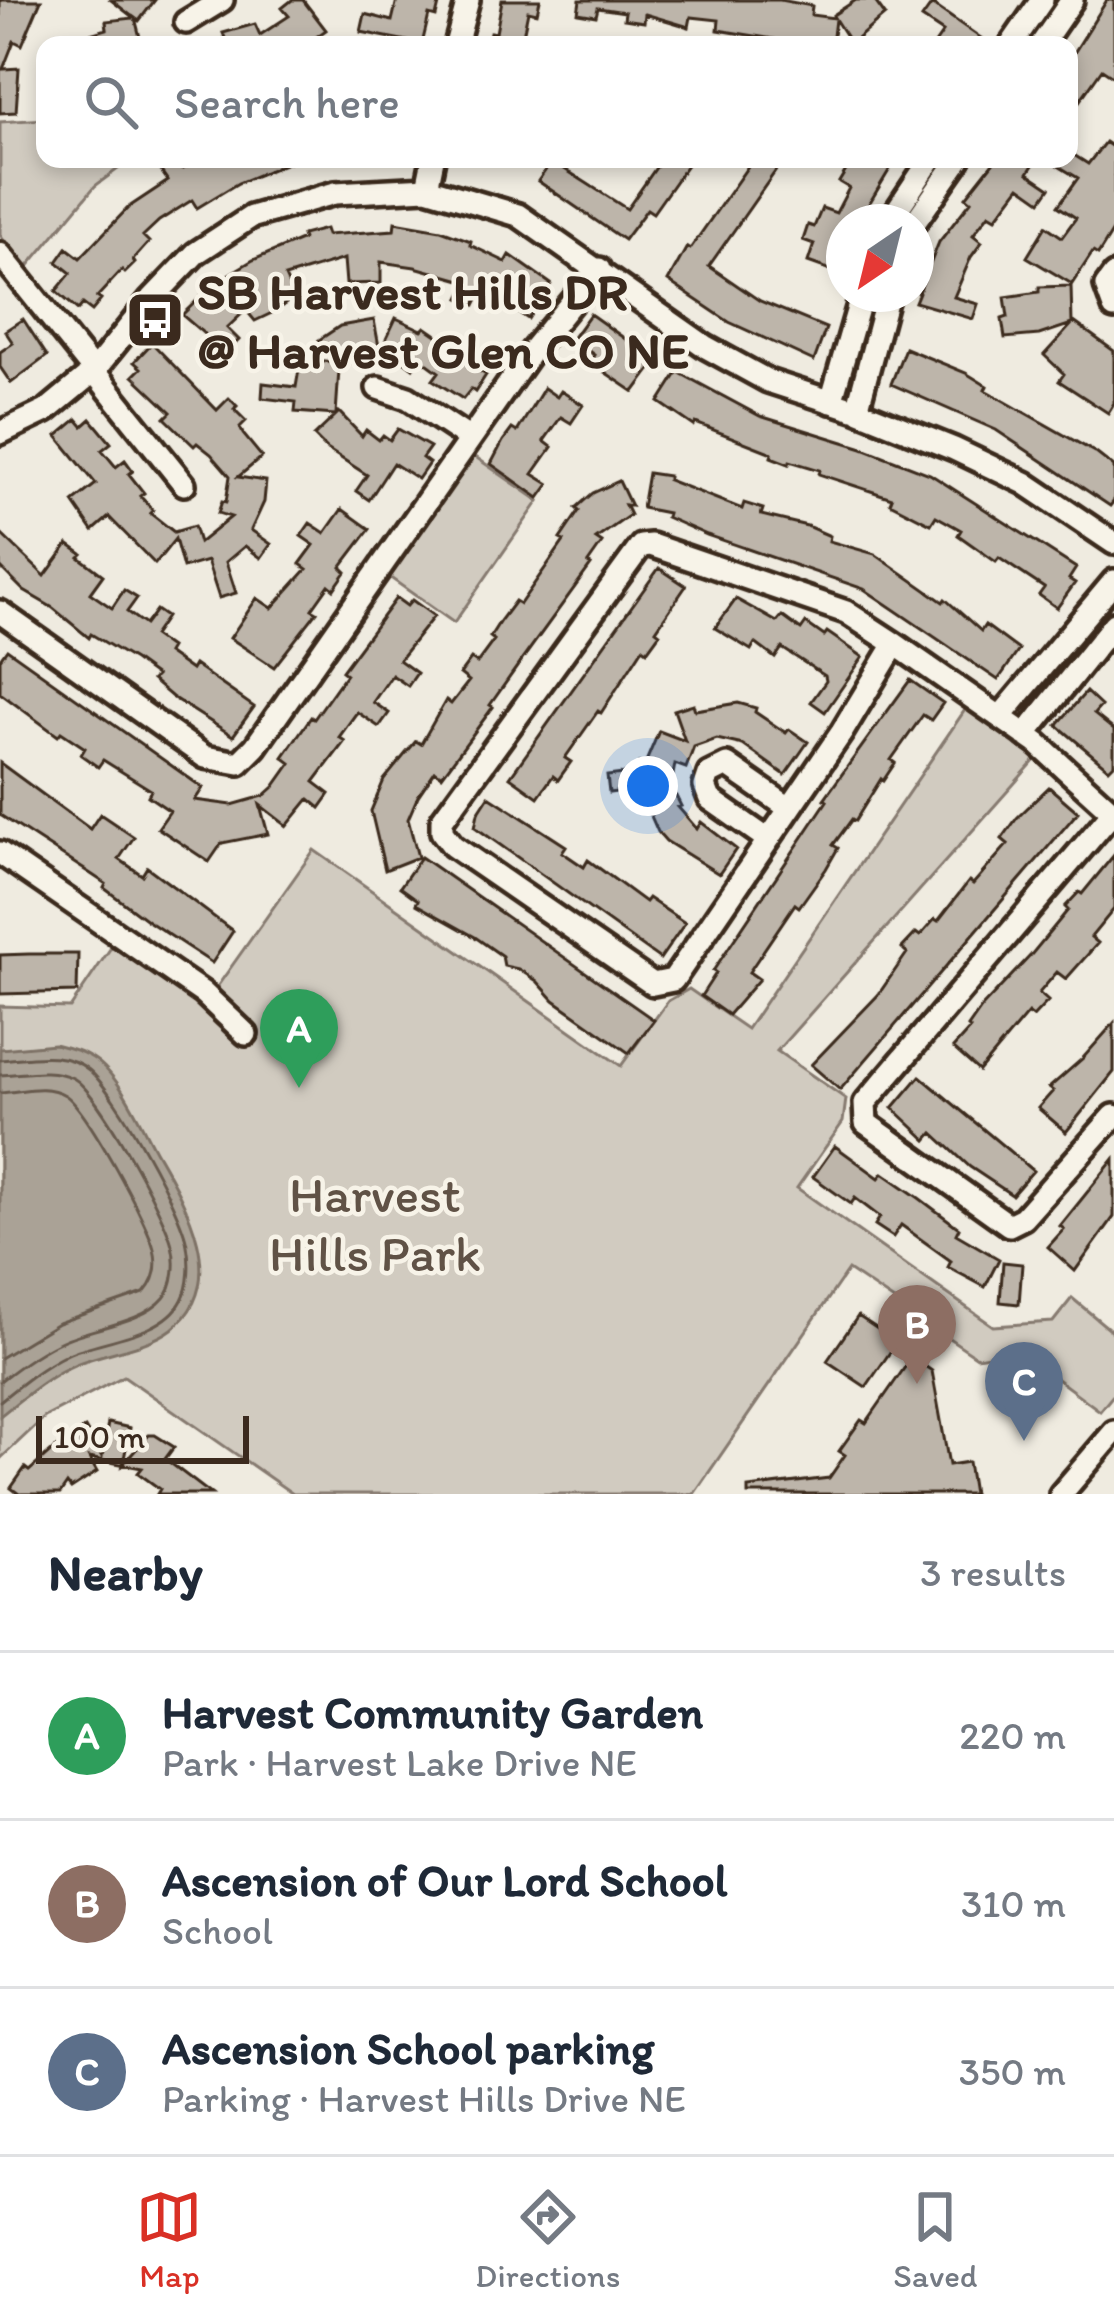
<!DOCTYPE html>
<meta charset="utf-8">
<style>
body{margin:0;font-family:Itim,sans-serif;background:#f6f6f7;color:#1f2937}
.compass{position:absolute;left:826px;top:204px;width:108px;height:108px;border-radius:50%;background:#fff;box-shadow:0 6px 18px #0003;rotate:215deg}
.scale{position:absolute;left:36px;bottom:30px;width:213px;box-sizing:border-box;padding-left:12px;border:6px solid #3b2a1e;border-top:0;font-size:33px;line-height:42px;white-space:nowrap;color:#3b2a1e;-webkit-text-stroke:9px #f7f3e8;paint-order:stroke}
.you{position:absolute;left:648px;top:786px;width:42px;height:42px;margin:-30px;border:9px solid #fff;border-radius:50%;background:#1a73e8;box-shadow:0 0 0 18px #1a73e833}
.badge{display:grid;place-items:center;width:78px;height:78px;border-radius:50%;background:#d93025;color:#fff;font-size:39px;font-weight:700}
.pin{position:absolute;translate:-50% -99px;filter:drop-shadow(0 3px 6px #0008)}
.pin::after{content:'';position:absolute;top:63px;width:42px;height:36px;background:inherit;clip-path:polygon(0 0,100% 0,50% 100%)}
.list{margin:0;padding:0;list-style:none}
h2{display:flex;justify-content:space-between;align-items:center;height:156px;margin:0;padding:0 48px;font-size:51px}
h2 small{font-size:39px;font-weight:400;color:#747a83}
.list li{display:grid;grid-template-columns:78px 1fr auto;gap:36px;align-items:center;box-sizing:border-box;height:168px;padding:0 48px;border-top:3px solid #e0e1e3}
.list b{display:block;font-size:45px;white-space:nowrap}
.list p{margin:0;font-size:39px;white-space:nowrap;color:#747a83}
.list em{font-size:39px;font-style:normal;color:#747a83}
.icon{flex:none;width:66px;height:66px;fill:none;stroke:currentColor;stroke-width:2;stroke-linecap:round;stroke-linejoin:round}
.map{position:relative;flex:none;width:1114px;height:1494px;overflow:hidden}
.search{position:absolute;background:#fff;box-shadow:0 6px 18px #0003;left:36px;right:36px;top:36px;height:132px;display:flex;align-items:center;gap:30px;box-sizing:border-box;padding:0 42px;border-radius:24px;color:#747a83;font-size:45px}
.sheet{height:660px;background:#fff}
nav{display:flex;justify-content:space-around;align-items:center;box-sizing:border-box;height:168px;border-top:3px solid #e0e1e3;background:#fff;font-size:33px;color:#747a83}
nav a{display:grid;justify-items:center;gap:6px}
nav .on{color:#d93025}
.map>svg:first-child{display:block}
</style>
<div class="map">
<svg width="1114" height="1494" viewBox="0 0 1114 1494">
<rect width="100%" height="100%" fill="#efebe0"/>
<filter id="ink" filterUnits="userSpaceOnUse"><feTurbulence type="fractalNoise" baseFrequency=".00833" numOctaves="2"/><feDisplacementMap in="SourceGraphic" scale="24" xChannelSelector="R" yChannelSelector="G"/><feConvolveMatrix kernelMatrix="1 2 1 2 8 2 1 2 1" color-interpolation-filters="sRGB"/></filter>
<g filter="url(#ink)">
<!-- green -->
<path fill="#d1cbc0" stroke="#867a6f" stroke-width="3" d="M45,119V159H117L122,166L95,186L25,270L0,235V122Z
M474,456L539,501L454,623L389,577Z
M967,707L1036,759L777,1051L846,1099L843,1122L797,1188L993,1326L1053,1322L1072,1298L1114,1333V1394L1100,1411L1018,1350L977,1357L848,1270L694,1494H293L124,1376L45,1417L0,1459V1006L70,1008L112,946L202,1008L314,850L621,1066L668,1001L689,989L747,1029Z"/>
<!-- water -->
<path fill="#aaa296" stroke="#7e7266" stroke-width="3" d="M54,1044C66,1047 79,1050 89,1056C119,1071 141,1126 157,1154C186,1204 231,1282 172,1329C147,1348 105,1352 76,1364C48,1376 24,1397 0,1416V1049Z"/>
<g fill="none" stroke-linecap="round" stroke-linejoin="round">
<!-- shore -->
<path stroke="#675a4e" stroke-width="3" d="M0,1060C28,1058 64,1049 89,1070C116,1093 182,1211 187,1245C190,1261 190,1285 182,1300C164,1336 102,1339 68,1354C43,1366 22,1383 0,1401
M0,1075C25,1074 49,1067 73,1078C98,1091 165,1215 172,1245C176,1261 175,1285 164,1298C142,1324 92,1327 62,1341C40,1351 19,1366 0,1381
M0,1093C21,1092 45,1083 65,1095C86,1108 148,1223 154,1249C158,1265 155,1281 144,1293L58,1323L0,1358"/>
</g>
<!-- building -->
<path fill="#bdb5aa" stroke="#3b2a1e" stroke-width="3" d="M0,0H41L22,45L14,41L3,69L19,68L16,112L0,113Z
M111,0H155L139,21L135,18L142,45H63V42L107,29L106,21L134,18Z
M292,0H303L326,30L305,45H228L223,33L255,24L260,35L289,16L282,8Z
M397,0H440L436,17L429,15L422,44L361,32L365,14L392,21Z
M502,0H540L537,13L528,11L521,45H487L490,32L496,33Z
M580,0H780L812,6L811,15L834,18L833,15L856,0H874L885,15L851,44L835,19L832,45H810L718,30L719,20L691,17L689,27L645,14L644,22L624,19L625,12L598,8L596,16L578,13Z
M1107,0H1114V77L1102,69L1078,103L1069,96V61Z
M932,4L981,38L976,45H934L943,32L922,18Z
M1105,142L1114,148V229L1098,255L1093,252L1072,284L1027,257L1046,226L1062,237L1076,218L1058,206L1078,178L1047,159H1069V152L1088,164Z
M164,159H175L183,169L201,159L294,160L238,183L197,208L192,200L159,221L143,236L149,242L133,260L135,263L125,273L122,270L97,297L101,300L92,311L83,304L78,310L56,291L71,273L57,262L67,248L80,258L129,207L168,181L156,164Z
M662,159H691L653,213L647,209L624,240L538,181L552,161L627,209Z
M753,159H784L709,266L760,301L826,328L814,361L729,322L668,281L687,247L690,249Z
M853,159H896L858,222H844V258L839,273L808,262L814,244L803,240L808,225L814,227L822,208L836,213L849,188L839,182Z
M996,159H1037L1028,173L1050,188L1041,201L1020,186L996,218L989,214L973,235L982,242L971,257L954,297L978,304L973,319L915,302L939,242L971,201L966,197Z
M395,222L441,230L471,241L470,245L506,262L510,255L551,284L528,319L510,307L516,297L488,278L475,305L460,298L468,282L415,267L381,262V283L346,284L344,259L285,277L294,297L276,311L255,321L246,310L227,328L239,340L226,353L182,315L216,282L253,260L303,239L302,235L325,229L327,235L394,230Z
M1071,286L1072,324L1039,335L1005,338L1002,319L1008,317L1005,297L1039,292V287Z
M590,314L638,348L641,343L660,357L634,392L590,362L594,355L572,339Z
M396,318L422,330L425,327L444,340L440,345L486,375L475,392L471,389L463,399L433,380L439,372L420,358L413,368L392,352L357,359L339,370L336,414L339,412L362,436L366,430L379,440L383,435L390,440L398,429L430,447L422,458L429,463L418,479L393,463L369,500L356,491L367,475L327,449L314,436L336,415L295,412L296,402L262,398L263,383L296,387L301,358L332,362L319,340L340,326L374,320L380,352Z
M23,319L47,356L11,383L0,367V352L13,343L5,331Z
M1074,322L1114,351V403L1108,413L1059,381L1064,374L1044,355Z
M152,343L217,410L229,398L237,406L234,409L246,421L240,427L243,434L262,457L238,477L266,481L264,502L251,530L271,544L261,558L245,546L226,562L236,593L219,598L207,561L183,568L175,539L155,564L109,517L93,531L73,502L96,484L57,436L77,419L83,426L91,419L111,443L102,450L116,467L125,460L133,471L129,474L144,493L140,496L153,510L150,513L174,532L194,526L199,543L231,517L218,513L222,501L226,502L230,476L211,454L197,443L194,446L165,418L171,412L133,376L141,368L134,362Z
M905,348L966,373L987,386L985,390L1096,453L1114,467V501L1110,506L996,430L891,384Z
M678,372L760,416L863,448L930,474L1076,568L1069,579L1075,583L1057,608L1039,595L1044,588L999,558L996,562L958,535L961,530L936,516L931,524L890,503L892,498L819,474L820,470L790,461L789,464L771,457L772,453L696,423L694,426L659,402Z
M544,388L557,397L561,391L583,405L571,423L561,417L544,441L552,447L533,474L549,484L539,498L491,464L503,441L512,429L517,432Z
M648,473L668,476V480L742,509L744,503L763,509L761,515L807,526L830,536L829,541L875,554L943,602L945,599L981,631L985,625L1019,650L998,680L864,589L707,535L666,517L667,513L642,508Z
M619,481L631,506L625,505L630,515L596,539L602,543L588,563L591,565L519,664L490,705L493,707L442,776L435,771L418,796L408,819L418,857L385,870L371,811L384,780L416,741L421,744L446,700L451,704L469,681L460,674L471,659L477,663L494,640L490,637L500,621L515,601L520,604L564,541L560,539L579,511L576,508L593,493Z
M342,509L370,529L341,567L346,572L334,589L329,585L312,609L317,612L274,667L230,638L257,598L272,608L307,569L300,564L314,545L301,536L310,523L325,533Z
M0,533L45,576L68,544L82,554L79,557L103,575L90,593L112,608L124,590L137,598L127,612L145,625L156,610L166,617L153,636L170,648L167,653L191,670L194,665L254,707L233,736L172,697L152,680L156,676L134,660L91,634L89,638L53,608L24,591L0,567Z
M659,568L686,586L656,630L660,633L647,651L643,648L601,713L598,711L565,758L571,762L558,780L553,776L538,797L510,777Z
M396,598L407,606L412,600L434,616L399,660L417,673L408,686L392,675L373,702L389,713L379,727L357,712L339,737L345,741L314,782L330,794L320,808L309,799L287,826L260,805L268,834L222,843L209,862L158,828L170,811L148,796L151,790L103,760L98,767L81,755L85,748L61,732L58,736L0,693V659L7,649L203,788L195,800L232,805L264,796L274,787L291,763L283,757L311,717L314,719L346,674L342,671Z
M736,599L777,622L782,616L801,630L806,623L824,636L827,632L863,657L825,712L811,702L826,681L825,676L782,648L775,658L755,643L751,650L715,628Z
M910,680L943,703L931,720L923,715L891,760L895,763L883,781L881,779L855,821L852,819L833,845L838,848L826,869L799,907L795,904L749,972L759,979L728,1015L701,996L716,973L713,971L827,801L824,799Z
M1086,692L1101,706L1094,714L1114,730V764L1109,769L1057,725Z
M738,703L756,708L755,712L786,733L789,729L808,742L785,775L743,745L717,739L694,747L686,768L675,764L671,786L681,806L678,807L697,829L701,822L736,849L719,874L666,841L658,832L639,789L609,793L607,776L638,772L639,763L645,764L659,731L685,741L674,710L693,704L695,710Z
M0,763L90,829L100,814L134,837L119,859L142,875L147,867L233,931L212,963L148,921L104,888L106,884L91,874L0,815Z
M1049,787L1078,812L840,1090L811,1065L878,995L907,953L902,948L916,933L920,936L935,919L938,921L969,881L973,884L1008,844L1002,839L1017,818Z
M489,796L566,846L562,852L584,867L588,860L645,902L648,898L685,923L660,959L475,827L478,813Z
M1114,855V909L1091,937L1098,943L1066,979L1057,972L1039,993L1048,1001L1033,1017L1028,1013L979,1071L953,1048L970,1029L968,1027L982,1007L1031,955L1068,910L1065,907L1079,892L1082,894Z
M421,857L654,1020L629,1053L554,1000L537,981L518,969L504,966L502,956L475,937L416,904L418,900L400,887Z
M29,954H78L77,992L0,994V955Z
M1114,1023V1072L1066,1132L1038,1108L1053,1091L1049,1088L1083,1058Z
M920,1076L1033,1171L1012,1195L970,1167L933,1133L927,1140L893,1108Z
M835,1146L879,1178L883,1173L919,1198L959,1228L956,1234L999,1259L985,1287L948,1267L951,1261L901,1225L893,1237L875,1225L880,1217L855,1198L851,1204L813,1177Z
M1114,1159V1217L1075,1271L1048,1247L1064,1229L1060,1226Z
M1003,1262L1022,1264L1019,1304L1000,1302Z
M858,1316L897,1342L866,1387L827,1361Z
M912,1357L932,1371L949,1465L968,1462L973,1494H748V1488L829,1478L845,1455L839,1451L861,1420L866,1423Z
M108,1423L130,1428L123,1464L149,1435H155L174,1447L165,1459L211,1494H157L160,1489L138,1473L142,1468L89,1458L97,1472L71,1489L67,1484L60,1494H19L11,1488L25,1468L29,1471L63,1441L85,1428L102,1457Z"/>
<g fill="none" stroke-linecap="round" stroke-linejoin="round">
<!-- minor casing -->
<g stroke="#3b2a1e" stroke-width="30">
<path id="minor" d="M186,22L222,0
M456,45L468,0
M1011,45L1042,0
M1041,45L1072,0
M427,188L433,159
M889,222L931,159
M915,222L959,159
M0,254L184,484
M1114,275L1106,286L1114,308
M378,388L408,398L470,439
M831,402L862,294
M857,410L888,294
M0,433L46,411L93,372L150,301L196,253L251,217L335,193L427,188L518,215L706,347L768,381L857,410L954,449L1025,483L1114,543
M0,612L205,757L239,763L255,747L531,352L599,269
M895,644L846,612L651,545L641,546L442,820V832L453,846L653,984L673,980L842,732L895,644L1037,743L1114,813
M1001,716L1114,581
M1025,735L1114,624
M1113,812L865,1103L866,1123L1009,1225L1023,1218L1114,1116
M767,839L710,799L705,786L709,774L727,765L789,808
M0,853L203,993L246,1034
M1061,1494L1114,1432"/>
</g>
<!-- minor -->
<use href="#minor" stroke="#f7f3e8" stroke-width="21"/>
</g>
</g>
<!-- icons -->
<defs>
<g id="bus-square" transform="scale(3)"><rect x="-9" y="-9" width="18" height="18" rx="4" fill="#3b2a1e" stroke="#f7f3e8"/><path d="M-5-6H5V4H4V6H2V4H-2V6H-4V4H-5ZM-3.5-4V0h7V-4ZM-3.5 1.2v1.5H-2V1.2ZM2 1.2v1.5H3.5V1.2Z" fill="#fff"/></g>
</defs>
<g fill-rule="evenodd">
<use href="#bus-square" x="155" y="320"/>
</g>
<g text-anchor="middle" stroke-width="9" stroke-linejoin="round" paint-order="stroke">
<!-- poi labels -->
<g font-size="51" font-weight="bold" fill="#3b2a1e" stroke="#f7f3e8" text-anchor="start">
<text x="197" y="309">SB Harvest Hills DR<tspan x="197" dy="59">@ Harvest Glen CO NE</tspan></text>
</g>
<!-- park labels -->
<g font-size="51" fill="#605246" stroke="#f7f3e8">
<text x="375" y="1212">Harvest<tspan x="375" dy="59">Hills Park</tspan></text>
</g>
</g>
</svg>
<svg class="compass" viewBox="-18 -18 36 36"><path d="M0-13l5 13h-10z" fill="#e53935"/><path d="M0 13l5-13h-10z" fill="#747a83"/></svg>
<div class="scale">100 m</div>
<div class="you"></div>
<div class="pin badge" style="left:299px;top:1088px;background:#2e9e5b">A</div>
<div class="pin badge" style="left:917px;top:1384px;background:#8d6e63">B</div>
<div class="pin badge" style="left:1024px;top:1441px;background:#5c6f8a">C</div>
<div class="search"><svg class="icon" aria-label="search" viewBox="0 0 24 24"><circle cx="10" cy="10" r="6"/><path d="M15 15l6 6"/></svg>Search here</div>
</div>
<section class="sheet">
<h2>Nearby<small>3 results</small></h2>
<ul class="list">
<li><span class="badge" style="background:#2e9e5b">A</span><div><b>Harvest Community Garden</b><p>Park · Harvest Lake Drive NE</p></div><em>220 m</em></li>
<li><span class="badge" style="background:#8d6e63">B</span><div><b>Ascension of Our Lord School</b><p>School</p></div><em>310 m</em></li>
<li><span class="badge" style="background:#5c6f8a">C</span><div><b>Ascension School parking</b><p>Parking · Harvest Hills Drive NE</p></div><em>350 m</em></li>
</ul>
</section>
<nav>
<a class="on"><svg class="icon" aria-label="map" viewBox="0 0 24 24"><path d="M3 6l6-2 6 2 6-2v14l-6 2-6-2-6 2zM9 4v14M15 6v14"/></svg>Map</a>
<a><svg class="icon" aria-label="directions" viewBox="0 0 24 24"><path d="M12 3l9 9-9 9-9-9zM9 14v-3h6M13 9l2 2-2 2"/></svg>Directions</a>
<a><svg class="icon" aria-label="saved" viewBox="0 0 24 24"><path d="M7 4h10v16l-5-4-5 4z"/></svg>Saved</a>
</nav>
